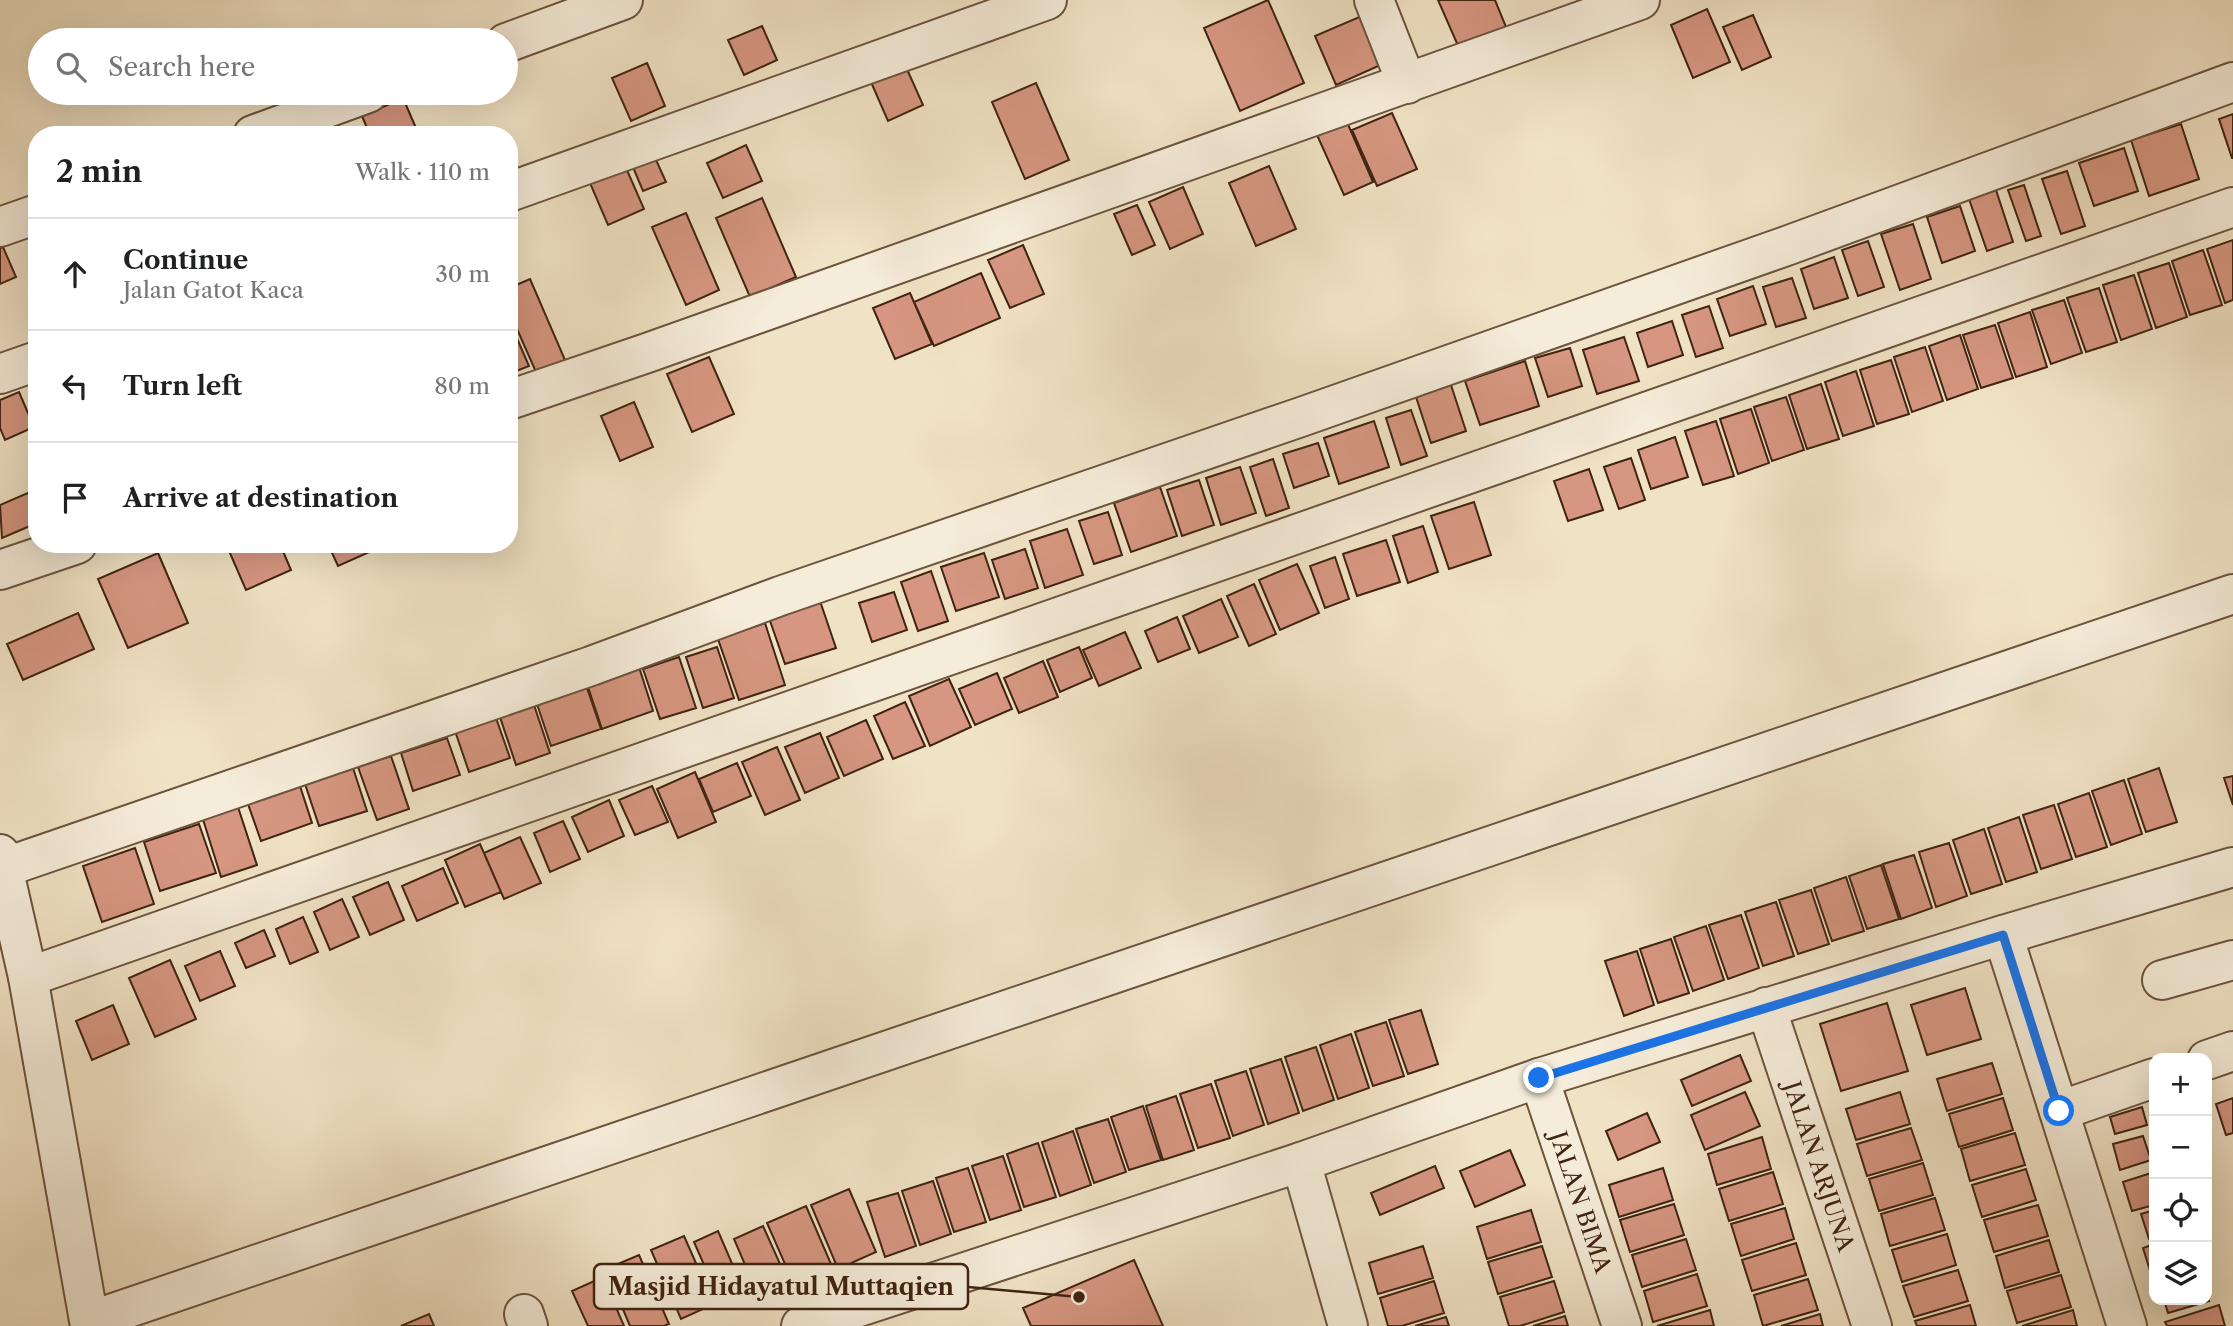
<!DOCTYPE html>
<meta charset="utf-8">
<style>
body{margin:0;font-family:"Libre Caslon Text",serif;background:#f2f2f2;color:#202124}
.controls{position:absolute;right:21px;bottom:21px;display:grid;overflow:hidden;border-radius:14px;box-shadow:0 7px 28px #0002}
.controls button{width:63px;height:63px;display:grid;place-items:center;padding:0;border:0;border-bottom:2px solid #e0e0e0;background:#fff;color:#202124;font:35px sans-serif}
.stop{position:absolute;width:21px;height:21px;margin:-16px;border:5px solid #1a73e8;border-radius:50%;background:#fff}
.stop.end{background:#1a73e8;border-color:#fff;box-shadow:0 2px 7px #0008}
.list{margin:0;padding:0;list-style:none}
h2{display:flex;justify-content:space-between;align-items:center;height:91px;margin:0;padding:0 28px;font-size:30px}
h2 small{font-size:23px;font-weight:400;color:#757577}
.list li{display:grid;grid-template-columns:46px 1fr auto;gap:21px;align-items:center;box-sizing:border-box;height:112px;padding:0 28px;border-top:2px solid #e0e0e0}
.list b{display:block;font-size:26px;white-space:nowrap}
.list p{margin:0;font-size:23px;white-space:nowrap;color:#757577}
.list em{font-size:23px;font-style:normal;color:#757577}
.icon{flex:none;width:38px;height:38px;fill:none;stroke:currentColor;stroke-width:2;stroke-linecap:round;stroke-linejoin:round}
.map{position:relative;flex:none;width:2233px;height:1326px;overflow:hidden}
.search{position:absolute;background:#fff;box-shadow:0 7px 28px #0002;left:28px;top:28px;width:490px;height:77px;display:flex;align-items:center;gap:18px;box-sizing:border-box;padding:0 24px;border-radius:38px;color:#757577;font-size:26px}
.panel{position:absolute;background:#fff;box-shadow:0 7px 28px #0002;left:28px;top:126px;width:490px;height:427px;border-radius:28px}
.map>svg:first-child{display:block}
</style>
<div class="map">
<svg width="2233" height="1326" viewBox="0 0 2233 1326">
<rect width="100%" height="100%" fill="#f0e2c4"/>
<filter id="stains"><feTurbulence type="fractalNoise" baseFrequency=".00286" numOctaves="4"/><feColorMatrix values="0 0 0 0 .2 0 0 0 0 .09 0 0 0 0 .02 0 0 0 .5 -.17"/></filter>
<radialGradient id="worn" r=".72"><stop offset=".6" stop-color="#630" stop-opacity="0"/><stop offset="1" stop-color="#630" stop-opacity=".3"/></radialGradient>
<!-- building -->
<path fill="#d69681" stroke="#402411" stroke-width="2" d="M1268,0L1304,83L1240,111L1204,28Z
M1438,0H1495L1506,27L1459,48Z
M1707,9L1730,62L1693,78L1671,25Z
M1364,15L1385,63L1336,85L1315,36Z
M1753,15L1771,57L1742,70L1723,27Z
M762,26L777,60L744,75L728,40Z
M902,58L923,105L888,121L867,73Z
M647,63L665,106L631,121L612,78Z
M1036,83L1069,160L1025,179L992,102Z
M403,98L419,135H370L362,116Z
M1392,113L1417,169L1377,186L1352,130Z
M2233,114V158H2232L2219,119Z
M1347,122L1373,182L1344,195L1317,135Z
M2181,124L2199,179L2149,196L2131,140Z
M746,145L762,181L723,198L707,163Z
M2124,148L2138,191L2094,206L2079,163Z
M652,151L666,182L643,191L630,160Z
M623,161L644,209L608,225L587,176Z
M1269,166L1296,229L1256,246L1229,183Z
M2067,171L2085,226L2061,234L2042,179Z
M2024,185L2041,236L2026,241L2008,190Z
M1183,187L1203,234L1170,249L1149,202Z
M1996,190L2013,242L1987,251L1969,199Z
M762,198L796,277L750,297L716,218Z
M1137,205L1155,245L1132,255L1114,214Z
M1960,206L1975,251L1942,263L1927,217Z
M686,213L719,290L686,305L652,227Z
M1913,224L1931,279L1900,290L1881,234Z
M2233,240V300L2225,303L2207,249Z
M1868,241L1884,287L1858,296L1842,250Z
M1023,245L1044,294L1010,308L988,260Z
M3,247L16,277L0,284V248Z
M2203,250L2222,305L2190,315L2172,261Z
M1834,257L1848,298L1814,309L1801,269Z
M2169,263L2187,317L2156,328L2138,273Z
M981,273L1000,318L934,346L914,302Z
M2134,275L2152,329L2121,340L2103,285Z
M1792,278L1806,318L1776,327L1763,287Z
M530,279L565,360L536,372L509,311V288Z
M1753,286L1766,324L1730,336L1717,299Z
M2099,288L2117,342L2086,352L2067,298Z
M910,293L932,344L895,359L873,308Z
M2064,300L2082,353L2051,364L2032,310Z
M1709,306L1723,348L1696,357L1682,315Z
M2030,312L2047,367L2016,377L1998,323Z
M509,320L529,366L509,374Z
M1672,321L1683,355L1648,367L1637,333Z
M1995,325L2013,378L1981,388L1963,335Z
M1960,335L1978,389L1947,400L1929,346Z
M1624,337L1639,381L1597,394L1583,350Z
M1925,347L1943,401L1912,412L1894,357Z
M1570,348L1582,386L1548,397L1535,358Z
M709,357L734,414L692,432L667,374Z
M1891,360L1909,414L1877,424L1860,370Z
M1525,361L1539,406L1480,425L1465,381Z
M1856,371L1874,426L1843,436L1825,382Z
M1821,384L1839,439L1807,449L1789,395Z
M1451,385L1466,431L1431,443L1416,397Z
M19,392L34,427L5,440L0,428V400Z
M1786,397L1804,450L1772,461L1754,407Z
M634,402L653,447L620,461L601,416Z
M1751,409L1769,463L1738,474L1720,419Z
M1411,410L1427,456L1401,465L1386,418Z
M1374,421L1389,467L1339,484L1324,438Z
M1716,421L1734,476L1703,485L1685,431Z
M1675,437L1688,477L1651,489L1638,450Z
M1318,443L1329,476L1294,488L1283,454Z
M1631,458L1645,500L1619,509L1604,467Z
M1273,459L1289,508L1266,516L1250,467Z
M1240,467L1256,513L1221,525L1206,478Z
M1589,469L1603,510L1568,521L1554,481Z
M1199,480L1214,525L1182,536L1167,490Z
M1160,487L1177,536L1131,552L1114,503Z
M37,489V523L2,538L0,505Z
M1474,502L1491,555L1449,569L1431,516Z
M1108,512L1122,555L1094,564L1079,521Z
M1423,526L1438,572L1408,583L1393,536Z
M1067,529L1083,575L1045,588L1030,541Z
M1386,540L1400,582L1357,596L1343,554Z
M226,544H280L291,570L246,590Z
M328,544H372L374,550L338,566Z
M1025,549L1038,588L1005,599L992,560Z
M158,553L188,623L128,648L98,579Z
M984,553L999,597L956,611L941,567Z
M1335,557L1349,599L1325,608L1310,566Z
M1297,564L1319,613L1280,630L1259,580Z
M931,571L948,621L918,631L901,582Z
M1254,584L1276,634L1249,646L1227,596Z
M894,592L907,630L872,642L859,603Z
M819,598L836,648L785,664L768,615Z
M1221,599L1238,637L1199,653L1183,616Z
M78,613L94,649L23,680L7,644Z
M1177,617L1190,649L1158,662L1145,631Z
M765,623L785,685L739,700L718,639Z
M1125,632L1141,668L1099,686L1083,650Z
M717,647L734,698L703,708L686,657Z
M1079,647L1092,678L1060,692L1047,660Z
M679,657L696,708L660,719L643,669Z
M1043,661L1058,697L1019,713L1004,678Z
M639,667L653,711L602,729L587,684Z
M997,673L1012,709L975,725L959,689Z
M949,679L971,727L930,746L909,696Z
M586,685L601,729L551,746L536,701Z
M533,702L550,753L516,765L499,714Z
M905,702L925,746L893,759L874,716Z
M495,715L510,758L469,772L454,728Z
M866,720L883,759L844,776L827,737Z
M820,733L839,778L805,793L785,747Z
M447,738L460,775L413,791L401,753Z
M777,747L800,800L765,815L742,762Z
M391,756L409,809L377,820L358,767Z
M737,763L751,796L713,812L699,779Z
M353,768L367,811L319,826L305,784Z
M2159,768L2177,822L2146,832L2128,779Z
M695,772L716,822L678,838L657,789Z
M2233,776V805L2224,778Z
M2124,780L2142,834L2111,845L2092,791Z
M300,786L312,823L261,841L248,804Z
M652,786L668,822L635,835L619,800Z
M2089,793L2107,847L2076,857L2058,804Z
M609,800L624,836L588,852L572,817Z
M236,801L257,865L221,877L201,813Z
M2054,805L2072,859L2041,869L2023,815Z
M2019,817L2037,872L2006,882L1988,828Z
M563,821L580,859L550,872L534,833Z
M199,824L216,873L160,891L144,842Z
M1984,829L2002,884L1971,894L1953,840Z
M520,837L541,883L504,899L484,853Z
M1949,843L1967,896L1936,907L1919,852Z
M480,844L501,892L465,907L445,860Z
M135,848L154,904L102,922L83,866Z
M1914,855L1932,908L1901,919L1883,864Z
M1881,865L1899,919L1867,929L1849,876Z
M443,868L458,903L417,921L402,886Z
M1846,877L1864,931L1832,941L1814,888Z
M388,882L404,920L370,935L353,897Z
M1811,890L1829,944L1798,954L1779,900Z
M342,899L359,937L330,950L314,912Z
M1776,902L1794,956L1763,966L1745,912Z
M1741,915L1759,968L1728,979L1709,925Z
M303,917L318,952L290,964L276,929Z
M1706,926L1724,980L1693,991L1674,937Z
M264,930L275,956L246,968L235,943Z
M1671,939L1689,993L1658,1003L1640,949Z
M220,951L235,986L200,1001L185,966Z
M1637,951L1654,1005L1624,1016L1605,961Z
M170,960L196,1019L155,1037L129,978Z
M1965,988L1981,1039L1927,1055L1911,1005Z
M1887,1003L1908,1071L1841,1091L1820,1024Z
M113,1005L129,1044L92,1060L76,1021Z
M1421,1010L1438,1064L1408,1074L1389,1020Z
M1386,1022L1404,1076L1373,1086L1355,1032Z
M1351,1034L1369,1088L1338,1099L1320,1045Z
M1316,1047L1334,1100L1303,1111L1285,1057Z
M1740,1055L1751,1081L1692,1106L1681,1080Z
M1281,1059L1299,1113L1268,1124L1250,1069Z
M1992,1063L2002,1094L1947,1111L1937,1079Z
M1246,1071L1264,1125L1233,1136L1215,1081Z
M1211,1084L1230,1138L1198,1148L1180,1094Z
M1745,1092L1760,1126L1705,1150L1691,1115Z
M1900,1092L1910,1124L1856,1140L1846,1109Z
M1176,1096L1194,1150L1163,1160L1146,1106Z
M2003,1098L2013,1130L1959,1147L1949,1114Z
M2233,1098V1133L2226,1135L2216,1104Z
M1143,1106L1161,1160L1129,1170L1111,1117Z
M2142,1107L2147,1125L2115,1134L2110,1117Z
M1647,1113L1660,1142L1618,1160L1606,1131Z
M1108,1119L1126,1172L1094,1183L1076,1129Z
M1911,1128L1922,1160L1867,1176L1857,1144Z
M1073,1131L1091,1185L1060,1196L1042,1142Z
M2015,1133L2025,1165L1970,1181L1961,1149Z
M2143,1136L2151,1160L2120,1170L2113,1144Z
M1762,1137L1771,1169L1717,1185L1708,1154Z
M1038,1143L1056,1197L1024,1207L1007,1154Z
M1510,1150L1525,1185L1475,1207L1460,1171Z
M1003,1156L1021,1210L990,1220L972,1166Z
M1923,1163L1933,1195L1879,1211L1869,1179Z
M1435,1166L1444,1188L1380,1215L1371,1193Z
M968,1168L986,1222L954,1232L936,1178Z
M1663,1168L1673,1200L1619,1217L1609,1185Z
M2026,1169L2036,1200L1982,1217L1972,1185Z
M1773,1172L1783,1204L1729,1221L1719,1189Z
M2154,1172V1205L2132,1211L2123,1182Z
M933,1181L951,1234L920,1245L902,1191Z
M849,1189L876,1252L838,1269L811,1205Z
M898,1193L916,1246L885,1257L867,1202Z
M1935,1198L1945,1230L1890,1246L1881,1214Z
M1674,1204L1684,1235L1630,1252L1620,1220Z
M2038,1205L2048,1236L1994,1252L1984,1220Z
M806,1206L831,1264L792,1280L767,1223Z
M1785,1208L1794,1239L1741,1256L1731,1224Z
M1531,1210L1541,1242L1487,1259L1477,1227Z
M2154,1210V1237L2149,1239L2141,1214Z
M763,1226L785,1275L755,1288L734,1239Z
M718,1231L743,1289L719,1299L694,1242Z
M1947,1234L1956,1265L1902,1282L1892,1250Z
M684,1236L714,1304L681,1319L651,1250Z
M1686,1239L1696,1270L1642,1287L1632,1255Z
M2049,1240L2059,1272L2005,1288L1996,1256Z
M1796,1243L1806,1275L1752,1291L1742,1260Z
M2154,1244V1276L2152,1277L2143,1248Z
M1423,1246L1433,1278L1378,1294L1369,1263Z
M1542,1246L1552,1277L1498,1294L1488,1262Z
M639,1255L669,1324L664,1326H630L606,1269Z
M1134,1260L1163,1326H1031L1023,1308Z
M1958,1270L1968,1301L1914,1317L1903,1286Z
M1697,1274L1707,1306L1653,1322L1644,1291Z
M2061,1275L2071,1307L2017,1323L2007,1291Z
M603,1277L624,1326H588L572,1291Z
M1808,1279L1818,1310L1763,1326L1754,1295Z
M1434,1281L1444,1313L1402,1326H1388L1380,1298Z
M1554,1281L1564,1312L1520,1326H1509L1500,1297Z
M2207,1295L2209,1301L2168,1313L2164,1300H2207Z
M1970,1305L1976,1326H1917L1915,1321Z
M2219,1305L2225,1326H2167L2165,1322Z
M1710,1310L1714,1326H1657Z
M2073,1310L2077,1326H2022Z
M429,1314L434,1326H401Z
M1820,1314L1823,1326H1781Z
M1565,1316L1568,1326H1533Z
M1446,1317L1449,1326H1415Z"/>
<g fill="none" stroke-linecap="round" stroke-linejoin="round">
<!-- minor casing -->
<g stroke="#6c543e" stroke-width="42">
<g id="minor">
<path d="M1374,0L1407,84"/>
<path d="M506,43L623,0"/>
<path d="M253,135L368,93"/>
<path d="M509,192L1047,0"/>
<path d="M0,227L37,214"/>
<path d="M0,374L37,361"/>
<path d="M509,400L647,353L1640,0"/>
<path d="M0,570L77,544"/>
<path d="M0,854L28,977L90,1326"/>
<path d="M3,868L591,666L780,596L1301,417L1789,245L2233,82"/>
<path d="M2003,935L2127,1326"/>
<path d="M28,977L2233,207"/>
<path d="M2162,980L2233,960"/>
<path id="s1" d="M1766,1007L1872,1326"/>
<path d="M2207,1060L2233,1051"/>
<path id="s2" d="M1539,1078L1622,1326"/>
<path d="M2059,1111L2154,1078"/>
<path d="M1301,1162L1348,1326"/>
<path d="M524,1314L528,1326"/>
<path d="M90,1321L2233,594"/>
<path d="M801,1326L1301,1162L1539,1078L2003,935L2233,867"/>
</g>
</g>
<!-- minor -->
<use href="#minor" stroke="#f5ecd9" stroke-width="38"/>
</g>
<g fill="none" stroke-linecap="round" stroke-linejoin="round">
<!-- route -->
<path stroke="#1a73e8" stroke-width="9" d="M1539,1078L2003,935L2059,1111"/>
</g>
<g text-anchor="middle" stroke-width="6" stroke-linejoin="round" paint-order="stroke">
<!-- street labels -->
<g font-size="23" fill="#402411" stroke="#f5ecd9">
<text dy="8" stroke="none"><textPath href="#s1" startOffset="168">JALAN ARJUNA</textPath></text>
<text dy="8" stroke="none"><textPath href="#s2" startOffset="131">JALAN BIMA</textPath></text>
</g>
</g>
<!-- callouts -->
<path fill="none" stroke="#402411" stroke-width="2.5" d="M1079 1297L968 1287"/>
<circle fill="#402411" stroke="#f5ecd9" stroke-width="2.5" cx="1079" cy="1297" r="7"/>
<rect fill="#f5ecd9" stroke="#402411" stroke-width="2.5" x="594" y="1264" width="374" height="45" rx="7"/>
<g font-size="24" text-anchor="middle" font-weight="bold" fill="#402411">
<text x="781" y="1295">Masjid Hidayatul Muttaqien</text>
</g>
<rect width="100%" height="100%" filter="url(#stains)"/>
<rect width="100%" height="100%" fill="url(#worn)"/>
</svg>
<div class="controls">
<button>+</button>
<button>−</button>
<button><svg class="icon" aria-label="locate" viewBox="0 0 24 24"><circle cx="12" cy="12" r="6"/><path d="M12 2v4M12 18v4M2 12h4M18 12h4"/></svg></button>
<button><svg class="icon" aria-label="layers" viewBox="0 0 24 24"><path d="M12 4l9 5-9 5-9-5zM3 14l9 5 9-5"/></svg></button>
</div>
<div class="stop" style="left:2059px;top:1111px"></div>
<div class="stop end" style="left:1539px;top:1078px"></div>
<div class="search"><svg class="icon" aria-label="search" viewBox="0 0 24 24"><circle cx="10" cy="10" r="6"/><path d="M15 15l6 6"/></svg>Search here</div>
<section class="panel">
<h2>2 min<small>Walk · 110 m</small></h2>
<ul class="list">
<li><svg class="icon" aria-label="ahead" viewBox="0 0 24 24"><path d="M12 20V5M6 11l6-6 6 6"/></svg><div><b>Continue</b><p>Jalan Gatot Kaca</p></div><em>30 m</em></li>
<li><svg class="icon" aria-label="left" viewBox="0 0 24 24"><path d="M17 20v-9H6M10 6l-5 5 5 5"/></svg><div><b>Turn left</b></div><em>80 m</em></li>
<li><svg class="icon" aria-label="arrive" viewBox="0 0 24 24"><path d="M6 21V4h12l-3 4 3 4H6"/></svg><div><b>Arrive at destination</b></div></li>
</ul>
</section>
</div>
